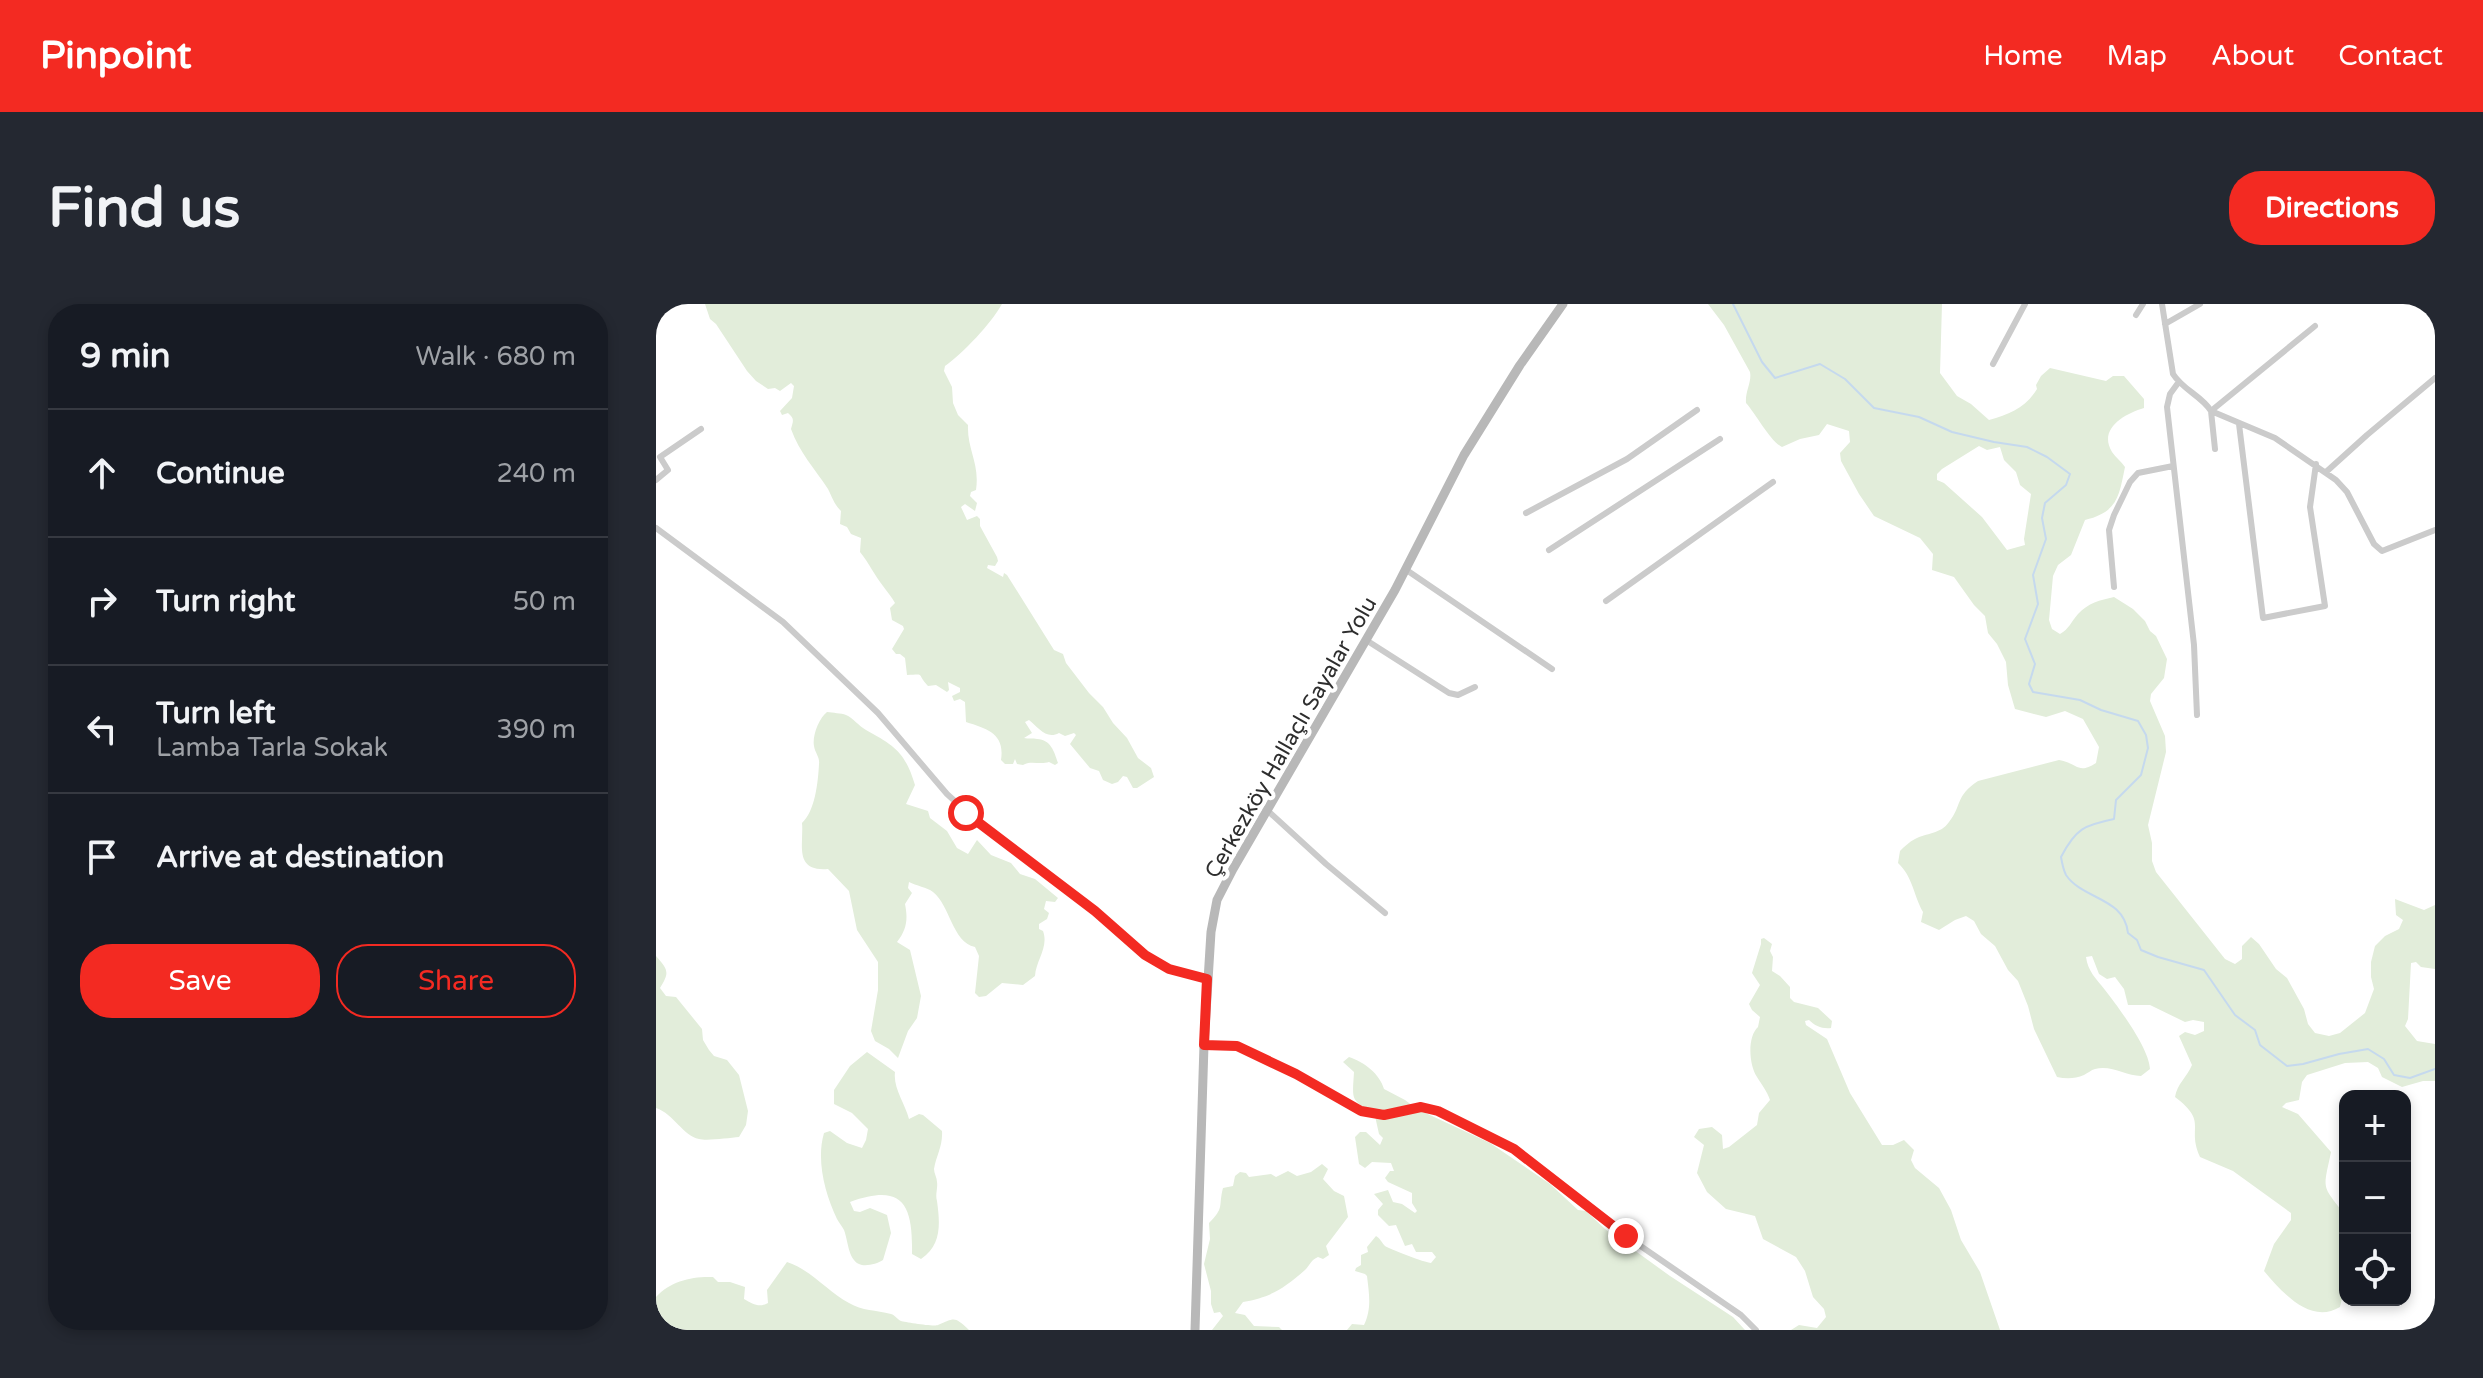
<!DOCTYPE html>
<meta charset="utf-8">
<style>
body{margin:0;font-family:"Varela Round",sans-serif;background:#242831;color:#f1f3f6}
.controls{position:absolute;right:24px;bottom:24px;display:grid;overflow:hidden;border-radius:16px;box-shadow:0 4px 12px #0003}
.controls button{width:72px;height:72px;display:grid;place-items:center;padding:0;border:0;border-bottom:2px solid #363941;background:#171b24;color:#f1f3f6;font:40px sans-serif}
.stop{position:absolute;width:24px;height:24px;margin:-18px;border:6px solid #f32a22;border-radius:50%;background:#fff}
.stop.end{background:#f32a22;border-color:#fff;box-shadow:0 2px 8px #0008}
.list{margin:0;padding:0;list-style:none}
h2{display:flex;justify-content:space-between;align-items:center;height:104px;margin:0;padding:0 32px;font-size:34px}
h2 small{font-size:26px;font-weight:400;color:#9ea1a6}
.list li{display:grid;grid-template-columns:52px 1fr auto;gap:24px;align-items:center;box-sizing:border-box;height:128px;padding:0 32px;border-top:2px solid #363941}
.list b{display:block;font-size:30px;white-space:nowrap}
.list p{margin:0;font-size:26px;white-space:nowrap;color:#9ea1a6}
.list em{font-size:26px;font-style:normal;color:#9ea1a6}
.actions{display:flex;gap:16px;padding:24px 32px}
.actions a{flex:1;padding:18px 0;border:2px solid #f32a22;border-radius:32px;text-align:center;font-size:28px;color:#f32a22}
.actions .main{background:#f32a22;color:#fff}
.icon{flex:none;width:44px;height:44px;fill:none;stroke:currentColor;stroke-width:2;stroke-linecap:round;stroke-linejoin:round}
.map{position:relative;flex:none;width:1779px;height:1026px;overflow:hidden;border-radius:32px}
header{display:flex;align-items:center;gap:48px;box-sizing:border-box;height:112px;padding:0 40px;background:#f32a22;color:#fff}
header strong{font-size:38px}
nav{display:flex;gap:44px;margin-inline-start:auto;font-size:28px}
.intro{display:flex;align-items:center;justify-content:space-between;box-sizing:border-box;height:192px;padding:0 48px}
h1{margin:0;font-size:56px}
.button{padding:20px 36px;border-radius:32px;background:#f32a22;color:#fff;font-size:28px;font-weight:700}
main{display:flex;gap:48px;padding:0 48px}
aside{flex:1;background:#171b24;border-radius:32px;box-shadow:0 4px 12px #0003}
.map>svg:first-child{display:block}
</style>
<header>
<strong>Pinpoint</strong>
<nav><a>Home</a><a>Map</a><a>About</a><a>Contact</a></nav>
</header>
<div class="intro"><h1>Find us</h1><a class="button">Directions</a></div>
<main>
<aside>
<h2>9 min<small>Walk · 680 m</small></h2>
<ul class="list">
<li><svg class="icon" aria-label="ahead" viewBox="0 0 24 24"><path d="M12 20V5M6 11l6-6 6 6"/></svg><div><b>Continue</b></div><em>240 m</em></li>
<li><svg class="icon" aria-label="right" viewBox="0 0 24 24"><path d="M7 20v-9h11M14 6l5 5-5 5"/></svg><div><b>Turn right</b></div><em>50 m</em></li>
<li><svg class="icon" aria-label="left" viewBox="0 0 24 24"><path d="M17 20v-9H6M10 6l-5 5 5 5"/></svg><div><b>Turn left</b><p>Lamba Tarla Sokak</p></div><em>390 m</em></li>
<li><svg class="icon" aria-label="arrive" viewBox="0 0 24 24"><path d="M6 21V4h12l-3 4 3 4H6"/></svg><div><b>Arrive at destination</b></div></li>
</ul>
<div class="actions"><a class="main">Save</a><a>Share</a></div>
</aside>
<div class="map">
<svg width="1779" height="1026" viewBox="0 0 1779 1026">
<rect width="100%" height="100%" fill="#fff"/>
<!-- green -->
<path fill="#e2edda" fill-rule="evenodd" d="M49,0H346C335,20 307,49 289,62L288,67L296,83L297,99L302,111L312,121C311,146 324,159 320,186L315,188L314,192L321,199L319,207L309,200L305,203L311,216L321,212L324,215V222L341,253L342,257L339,262L332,261L331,264L347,273L348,269L351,271L398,346L407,350L410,359L433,389L447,403L457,419L471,434L482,454L495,464L498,473L481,484H477L471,473L467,472L462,478L456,480L447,476L443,467L434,464L414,440L420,431L418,429L409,432L403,429C390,436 382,423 373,416L369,418L376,429L368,434C372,435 377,434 381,435C395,436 398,447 402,459L399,461L393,458C384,461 374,456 367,461L361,460L359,455L357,460H349L345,456C349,430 332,425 310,418L309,398L304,395L298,397L296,392L304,388V384L292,378L293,386L291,388L280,381L272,382C260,369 270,370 251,371L249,354L244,350H240L236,345L248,325L247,322L236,316L234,304L239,299C236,293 231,288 227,282C219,272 213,259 204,248L205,234L195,230L191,223L184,220L185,207C178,200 176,193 172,185C159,165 143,148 135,125C137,117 139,115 132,109L126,111L124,107L136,94L138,82L135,79L124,87L119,84L112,85L100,77L91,67L60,20L54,15Z
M1052,0H1286L1284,69L1301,92L1315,100L1333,116C1354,110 1369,104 1381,85L1380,81L1385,72L1394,64L1450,77L1457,72H1468L1488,95V104C1468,110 1442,125 1456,148C1460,154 1465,157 1469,163C1463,192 1462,208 1429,216L1415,251L1402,261L1397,272L1393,316L1396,325L1404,330C1413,325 1415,318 1422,310C1432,299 1444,296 1458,293L1477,305L1489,317L1494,327L1500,332L1511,355L1508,374L1495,390L1494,397L1509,432L1510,448L1492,521L1496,539V557L1500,568L1569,655L1579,660L1586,655V642L1595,633L1603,640L1620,665L1631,674L1648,705L1652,720L1659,729L1673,732L1684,729L1709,709L1718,685L1715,673V658L1719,642L1729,632L1743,625L1747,616L1740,611L1739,595L1768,606L1779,601V665L1765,663L1760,658L1755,659L1752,715L1749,722L1761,737L1779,740V777H1767L1746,783L1726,773L1722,764L1712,758L1689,759L1651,771L1646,778L1643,796L1630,799L1626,803L1642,810L1675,848C1667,887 1665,880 1689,911V981L1684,1003C1654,1021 1626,988 1608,967L1618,940L1635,916V909L1577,867L1544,853C1530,822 1553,819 1519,793C1521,780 1531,773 1536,761L1523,732L1529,728L1539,731L1548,727V718L1537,716L1529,718L1494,701H1472L1468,685L1459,673L1451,675L1443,670L1436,652L1430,653C1432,668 1440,674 1449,686C1463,704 1493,744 1494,765L1485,772C1470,772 1456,761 1439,765C1435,766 1432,769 1428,771C1419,775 1410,775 1401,773L1378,725L1372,702L1362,677L1352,666L1339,642L1325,630L1318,617L1310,612L1299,616L1283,626L1265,618L1267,608C1257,590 1257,573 1242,559L1244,547C1248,543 1253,538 1259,535C1270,529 1285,530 1293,518C1306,502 1299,492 1322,477L1403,456C1421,459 1422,471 1440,459L1443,443L1427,415L1409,407L1390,413L1359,405L1352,381L1350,358L1341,340L1332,329L1329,312L1318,301L1298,273L1276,266L1277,250L1264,234L1218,212L1203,190L1185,157L1184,149L1194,138L1193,127L1171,120L1163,131L1144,135L1126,143C1114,137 1100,110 1090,99C1089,87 1096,78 1094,68L1068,21ZM1323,142L1331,146L1344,143L1348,156L1360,168L1364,181L1375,190L1368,235L1369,241L1351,246L1326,213L1288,179L1281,176V170L1286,165Z
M171,408C177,409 185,409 190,411C197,414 203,422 210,426C239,442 249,448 259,481L250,500L272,507L274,514L291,527L301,544L312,550L321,536L335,551L355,559L364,570L379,575L402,594L399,598L390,597L388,605L393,609L391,615L383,620V625L387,627C393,643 380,656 379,672L367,681L346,679L330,692L323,693L319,689L323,652L319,643C296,638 294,601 277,588C271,583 260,582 253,578L252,584L256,589L249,600C252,615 251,625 241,638L254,646L265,692L261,714L252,727L242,754L233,745L219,737L215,727L222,686V658L201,626L193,587L172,565C137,568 148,539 146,519C159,507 162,479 163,460C164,453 159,449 158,442C156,432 163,414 171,408Z
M1108,634L1116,640L1114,647L1117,653L1116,667L1124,672L1134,683V694L1138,698L1162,704L1176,717L1175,724C1166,725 1159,722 1153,716L1149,717L1150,721L1171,735L1194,789L1226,841H1237L1248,836L1258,846L1255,856L1259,864L1283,884L1295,906L1305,936L1324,968L1344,1026H1135L1143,1021L1161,1024L1170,1013L1168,1005L1157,993L1149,967L1140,953L1107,935L1099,912L1070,905L1051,888L1041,869L1048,841L1038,833L1043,825L1056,823L1066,831L1067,845L1073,843L1101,821L1103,809L1114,796C1111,787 1106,781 1101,773C1093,761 1091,733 1102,723L1104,713L1096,706L1093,700L1104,681L1096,669L1105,640V635Z
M0,652C12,666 14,668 4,684L10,692L20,693L46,725L47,736L53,746L58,752L71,756L83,771L92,807L90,821L83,833C73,834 51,837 43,835C27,832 18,810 0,804Z
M211,748L239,768C237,784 249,799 253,815L263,810L267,811L286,827C287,842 280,852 278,865C278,869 281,874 281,878C282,884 279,891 281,897C284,919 286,941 265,955L256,950C257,900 247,879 194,898L198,907L204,908L214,904L231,911L235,929L227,956C221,960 209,963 203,960C192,955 192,936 188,926C186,922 183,919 181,915C169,890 160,856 168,829L174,827L191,839L206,844L210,836L212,825L196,809L178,800V786L194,762Z
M693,753C708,758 724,770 728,785L749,796L761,805L834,839L894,880L922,906L930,907L949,925L1014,972L1077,1013L1089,1026H691L696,1020L708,1021C716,1004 713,990 711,972L709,970L699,967L700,964L705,961V951L712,948L711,943L720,932C724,934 726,939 729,942C731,944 770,959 775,959L780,953L776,948H760L756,940L749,942L740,921L733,922L722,911V906L727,900L718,890L732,886L737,898L746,900L759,909L761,907L756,899V889L732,878L729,874L734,867H738L735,859L716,858L709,864L703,860L699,833L704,828H710L724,841L727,834L723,830L719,812C695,793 696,800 698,768L687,758Z
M666,860L672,865L667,875L678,887L688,892L692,913L670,942L673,951L667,955L662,953C655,956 654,961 649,966C627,985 615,993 587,998L579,1009L589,1011L598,1022L623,1023L626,1026H556L567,1012L564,1008L558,1009L555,1000V987L548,960L554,935L553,919C569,903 562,903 567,884L577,882L579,872L584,868L590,869L593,873L615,870L620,873L632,867L641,872L655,868Z
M131,958C155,966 171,987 193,999C206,1007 220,1006 235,1010C239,1011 241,1015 245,1017C249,1018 278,1023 282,1021C299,1014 298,1012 313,1026H0V993C14,977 37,972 57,973L62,978H74L89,983L88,995C97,1000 103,1004 112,999L111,986Z"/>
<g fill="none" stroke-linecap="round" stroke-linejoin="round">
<!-- stream -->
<path stroke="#c5d9ee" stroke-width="2" d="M1077,0L1106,58L1119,74L1164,60L1189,75L1218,104L1263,113L1296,128L1338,138L1371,143L1391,153L1414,170L1410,181L1389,199L1386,214L1390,235L1377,271L1382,300L1369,335L1379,360L1373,380L1377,388L1424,396L1445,406L1482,417L1490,431L1492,444L1485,471L1460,496L1458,515C1429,521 1420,524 1405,553C1406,559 1407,565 1410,571C1427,596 1468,593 1472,629L1481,636L1485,646L1502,653L1548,666L1579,711L1599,726L1604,741L1631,762L1647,760L1683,750L1712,745L1728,755L1738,771L1754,774L1779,765"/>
<!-- street -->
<path stroke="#cbcbcb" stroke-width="6" d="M1506,0L1517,70C1527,86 1546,92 1555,107L1619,134L1680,176L1691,188L1718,240L1726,247L1779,226
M1480,11L1487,0
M1509,20L1544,0
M1337,60L1369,0
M1522,79L1514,90L1511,103L1538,341L1541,411
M1583,120L1607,314L1669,302L1654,203L1660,160
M1559,145L1555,107L1659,22
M1670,168L1711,131L1779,74
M0,176L12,166L4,153L45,125
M870,209L971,155L1041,106
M0,224L127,318L222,409L291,490L334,529L439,607L489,651L513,665L551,675
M893,246L1064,135
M749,265L896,365
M1458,283L1453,226L1458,211L1474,178L1482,169L1517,162
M950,297L1117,178
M710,336L793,389L802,391L819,383
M611,506L670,560L729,609
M548,741L581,742L640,770L705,807L728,811L765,803L782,807L858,845L970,932L1085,1011L1100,1026"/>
<!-- secondary -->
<path stroke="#b8b8b8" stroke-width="9" d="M539,1026L548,741L555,628L561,596L577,565L739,286L808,151L864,61L907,0"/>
</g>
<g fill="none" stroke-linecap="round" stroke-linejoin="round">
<!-- route -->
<path stroke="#f32a22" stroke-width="10" d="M310,509L439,607L489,651L513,665L551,675L548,741L581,742L640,770L705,807L728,811L765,803L782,807L858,845L970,932"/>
</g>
<g text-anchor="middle" stroke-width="8" stroke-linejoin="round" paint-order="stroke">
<!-- street labels -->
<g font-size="22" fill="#2e2e2e" stroke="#fff">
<text transform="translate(634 433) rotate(-60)" y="8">Çerkezköy Hallaçlı Sayalar Yolu</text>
</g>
</g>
</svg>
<div class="controls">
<button>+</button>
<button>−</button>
<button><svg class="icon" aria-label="locate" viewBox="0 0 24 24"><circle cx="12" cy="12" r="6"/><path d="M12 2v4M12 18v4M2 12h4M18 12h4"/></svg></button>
</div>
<div class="stop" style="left:310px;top:509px"></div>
<div class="stop end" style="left:970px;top:932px"></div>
</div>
</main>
